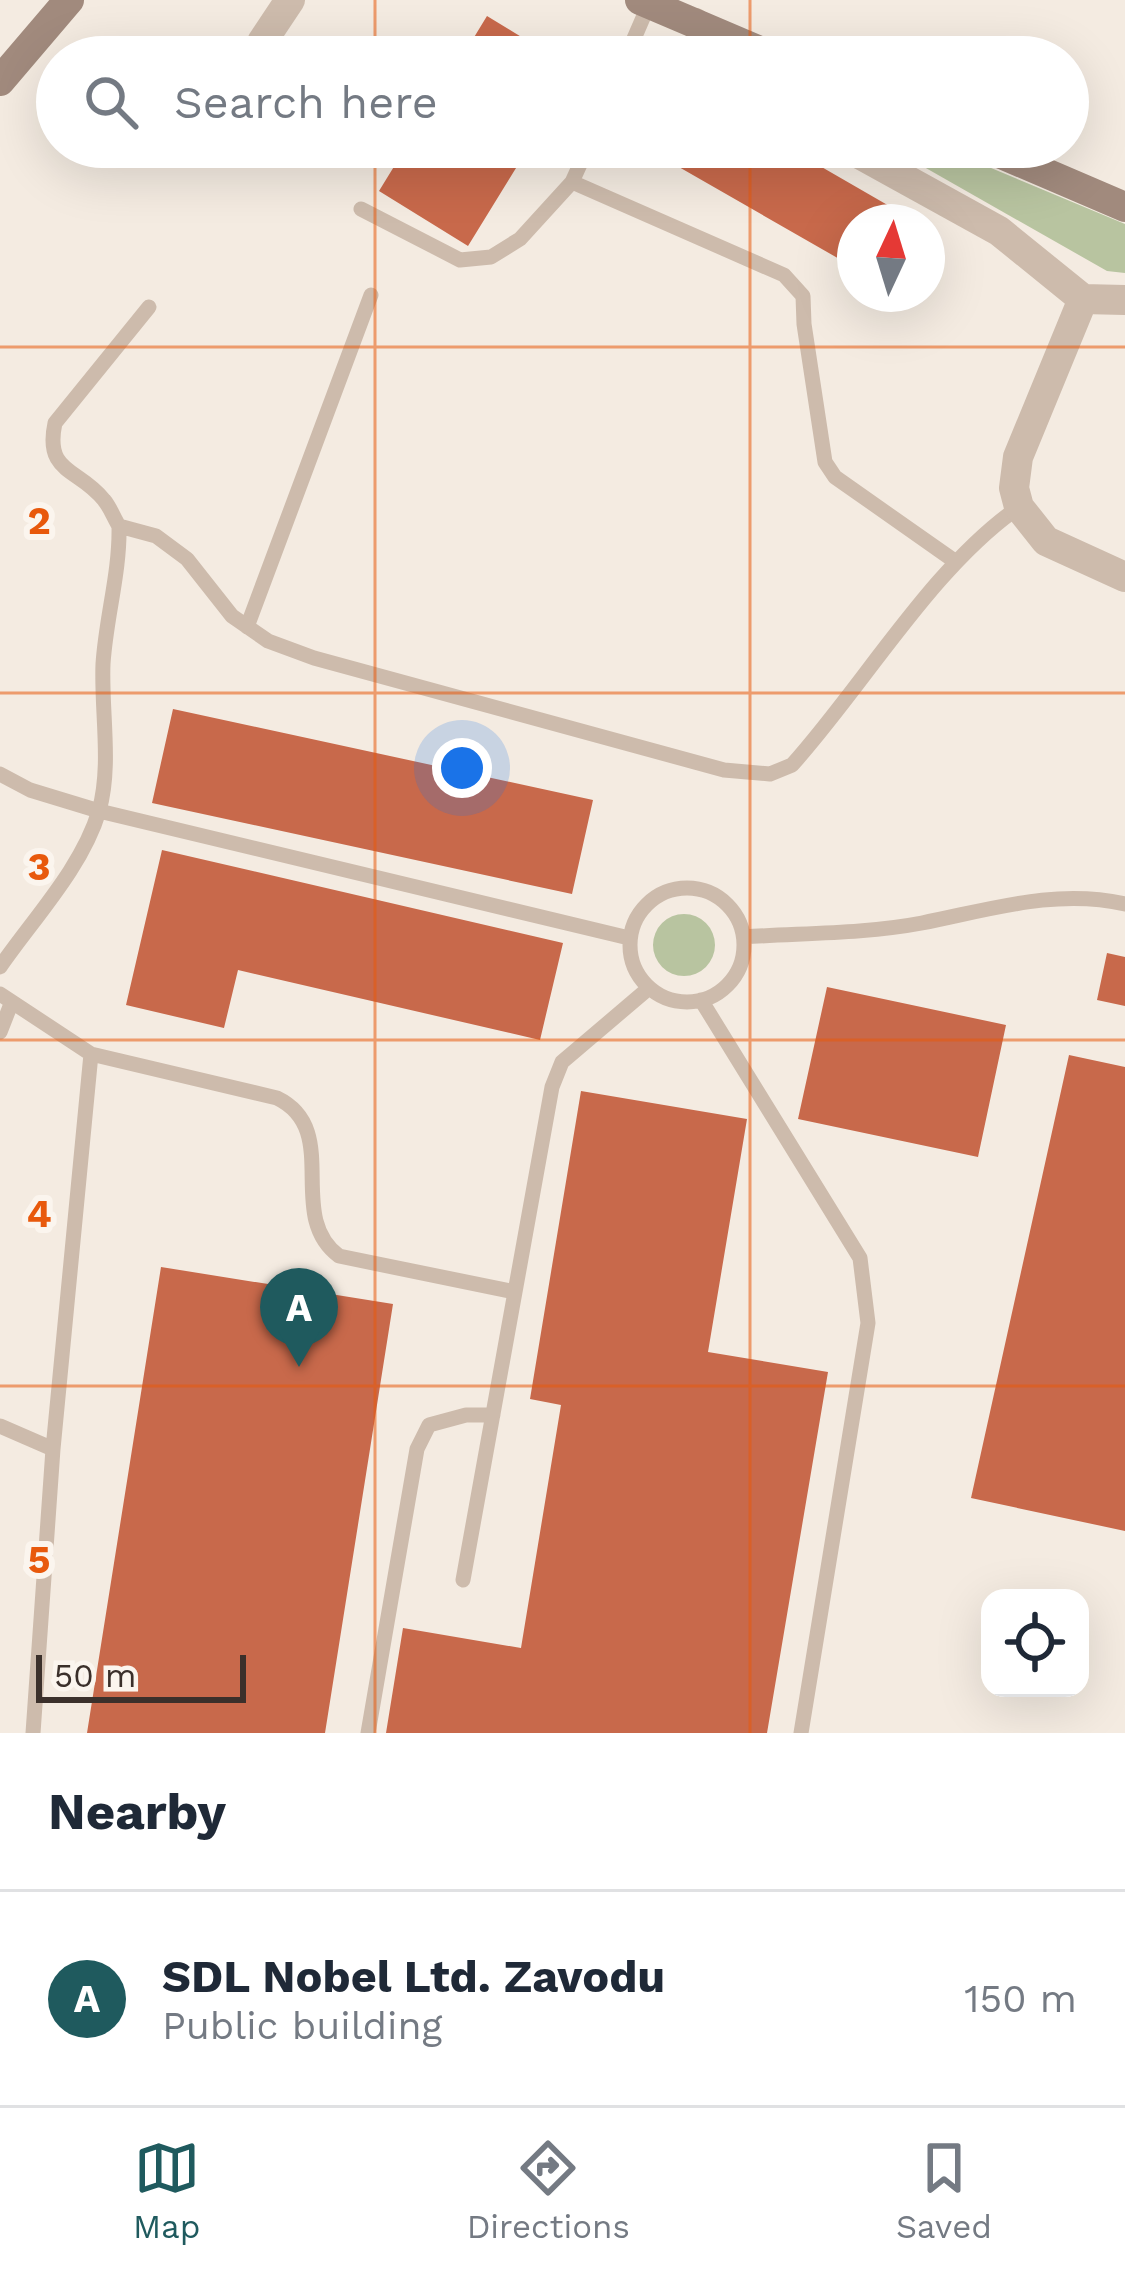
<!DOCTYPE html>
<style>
body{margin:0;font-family:"Work Sans",sans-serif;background:#f2f2f3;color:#1f2937}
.controls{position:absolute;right:36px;bottom:36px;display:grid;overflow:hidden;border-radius:24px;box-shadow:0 12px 48px #0002}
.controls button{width:108px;height:108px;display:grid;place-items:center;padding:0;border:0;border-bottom:3px solid #e0e1e3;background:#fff;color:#1f2937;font:60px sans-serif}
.compass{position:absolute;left:837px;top:204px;width:108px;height:108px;border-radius:50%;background:#fff;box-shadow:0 12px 48px #0002;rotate:4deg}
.scale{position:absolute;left:36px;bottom:30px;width:210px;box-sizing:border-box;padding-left:12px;border:6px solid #3b302b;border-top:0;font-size:33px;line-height:42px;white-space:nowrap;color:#3b302b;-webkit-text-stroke:9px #fbf5ee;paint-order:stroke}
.you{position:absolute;left:462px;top:768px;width:42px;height:42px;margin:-30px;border:9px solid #fff;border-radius:50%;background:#1a73e8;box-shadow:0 0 0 18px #1a73e833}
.badge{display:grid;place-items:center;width:78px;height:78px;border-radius:50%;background:#1f5a5e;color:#fff;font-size:39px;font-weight:700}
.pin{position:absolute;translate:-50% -99px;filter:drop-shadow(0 3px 6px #0008)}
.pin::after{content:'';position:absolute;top:63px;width:42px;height:36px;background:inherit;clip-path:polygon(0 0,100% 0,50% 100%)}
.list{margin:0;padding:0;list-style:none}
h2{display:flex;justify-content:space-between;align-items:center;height:156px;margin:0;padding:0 48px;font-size:51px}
h2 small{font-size:39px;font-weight:400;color:#747a83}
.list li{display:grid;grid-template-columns:78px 1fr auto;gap:36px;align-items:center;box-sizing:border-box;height:216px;padding:0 48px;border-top:3px solid #e0e1e3}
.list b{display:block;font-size:45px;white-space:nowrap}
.list p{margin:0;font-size:39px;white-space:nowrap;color:#747a83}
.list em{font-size:39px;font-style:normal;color:#747a83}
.icon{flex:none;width:66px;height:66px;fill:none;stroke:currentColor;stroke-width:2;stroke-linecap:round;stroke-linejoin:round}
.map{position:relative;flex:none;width:1125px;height:1733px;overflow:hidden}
.search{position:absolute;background:#fff;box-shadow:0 12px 48px #0002;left:36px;right:36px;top:36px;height:132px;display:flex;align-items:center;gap:30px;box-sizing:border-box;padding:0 42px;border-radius:66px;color:#747a83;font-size:45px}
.sheet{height:372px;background:#fff}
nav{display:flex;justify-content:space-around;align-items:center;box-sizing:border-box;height:168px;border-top:3px solid #e0e1e3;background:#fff;font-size:33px;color:#747a83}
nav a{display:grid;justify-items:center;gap:6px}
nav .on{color:#1f5a5e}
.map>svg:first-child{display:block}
</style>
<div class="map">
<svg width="1125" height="1733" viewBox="0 0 1125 1733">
<rect width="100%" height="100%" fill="#f4ebe1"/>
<!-- green -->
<path fill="#b8c4a0" d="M889,147H941L1125,224V273L1107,271Z
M653 945a31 31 0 1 1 62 0a31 31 0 1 1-62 0Z"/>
<!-- building -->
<path fill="#c8694b" d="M487,16L554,57H462Z
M406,147H529L468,246L379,191Z
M644,147H787L910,218L908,222H855V268Z
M173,709L593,800L572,894L152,803Z
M162,850L563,943L540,1040L238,970L224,1028L126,1005Z
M1107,953L1125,957V1006L1097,1000Z
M827,987L1006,1025L978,1157L798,1119Z
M1069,1055L1125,1067V1531L971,1498Z
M581,1091L747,1119L708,1352L828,1372L767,1733H386L403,1628L521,1648L561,1405L530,1399Z
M161,1267L393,1304L325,1733H87Z"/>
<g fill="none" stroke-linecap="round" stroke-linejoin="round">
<!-- lane -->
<path stroke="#cdbbac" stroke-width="15" d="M626,57L649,4
M572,182L784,275L803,296L804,324L825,462L835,477L956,562
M361,209L460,260L491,257L520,239L572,182L588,147
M149,307L55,423C44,474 79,468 104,500C110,507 114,518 119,526L156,536L187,559L232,616L268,641L314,658L724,770L770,774L792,765C864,685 932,567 1019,507
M247,627L371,295
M0,774L30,790L99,811L629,938
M630 945a57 57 0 1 1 114 0a57 57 0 1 1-114 0Z
M744,937C802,933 864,934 922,923C989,910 1056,888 1125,904
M0,967C33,919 82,868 99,811C112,765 101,711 103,664C106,617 120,573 119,526
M0,994L91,1054L277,1098C343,1130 284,1215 339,1256L515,1292
M701,1000L860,1258L868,1323L801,1733
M0,1032L11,1004
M0,1426L53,1449
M463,1580L552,1087L562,1062L649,988
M33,1733L53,1449L91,1054
M368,1733L417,1449L429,1425L466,1415H493"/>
<!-- street -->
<path stroke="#cdbbac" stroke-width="30" d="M695,23L723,57
M262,42L290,0
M847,147L999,231L1083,299L1125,300
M1083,299L1018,457L1014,488L1019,507L1046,541L1125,577"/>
<!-- secondary -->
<path stroke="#a18a7d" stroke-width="30" d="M640,0L774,57
M0,81L69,0
M985,147L1125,207"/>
</g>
<!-- grid -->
<path fill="none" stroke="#e8590c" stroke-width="3" stroke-opacity="0.55" d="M375,0V57M750,0V57M375,147V1733M750,147V1733M0,347H1125M0,693H1125M0,1040H1125M0,1386H1125"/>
<g font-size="39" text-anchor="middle" font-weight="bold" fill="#e8590c" stroke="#fbf5ee" stroke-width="12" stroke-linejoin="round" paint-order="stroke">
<text x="39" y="534">2</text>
<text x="39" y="880">3</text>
<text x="39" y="1227">4</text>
<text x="39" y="1573">5</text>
</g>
</svg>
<div class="controls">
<button><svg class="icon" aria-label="locate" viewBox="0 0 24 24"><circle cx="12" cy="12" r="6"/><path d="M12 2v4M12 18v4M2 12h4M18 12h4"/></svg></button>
</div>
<svg class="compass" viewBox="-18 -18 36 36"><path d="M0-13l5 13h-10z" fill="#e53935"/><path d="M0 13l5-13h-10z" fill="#747a83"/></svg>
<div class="scale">50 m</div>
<div class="you"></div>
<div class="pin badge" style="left:299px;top:1367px">A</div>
<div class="search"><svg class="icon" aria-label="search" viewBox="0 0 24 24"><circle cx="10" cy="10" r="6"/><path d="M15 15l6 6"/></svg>Search here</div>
</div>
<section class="sheet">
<h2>Nearby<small></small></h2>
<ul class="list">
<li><span class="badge">A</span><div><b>SDL Nobel Ltd. Zavodu</b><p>Public building</p></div><em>150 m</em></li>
</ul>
</section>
<nav>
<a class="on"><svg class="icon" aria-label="map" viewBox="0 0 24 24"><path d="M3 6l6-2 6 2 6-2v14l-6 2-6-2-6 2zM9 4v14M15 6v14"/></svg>Map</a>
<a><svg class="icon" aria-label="directions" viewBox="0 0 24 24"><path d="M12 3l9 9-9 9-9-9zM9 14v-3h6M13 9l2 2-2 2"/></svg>Directions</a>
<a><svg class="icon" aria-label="saved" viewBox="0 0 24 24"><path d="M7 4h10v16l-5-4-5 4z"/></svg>Saved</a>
</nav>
